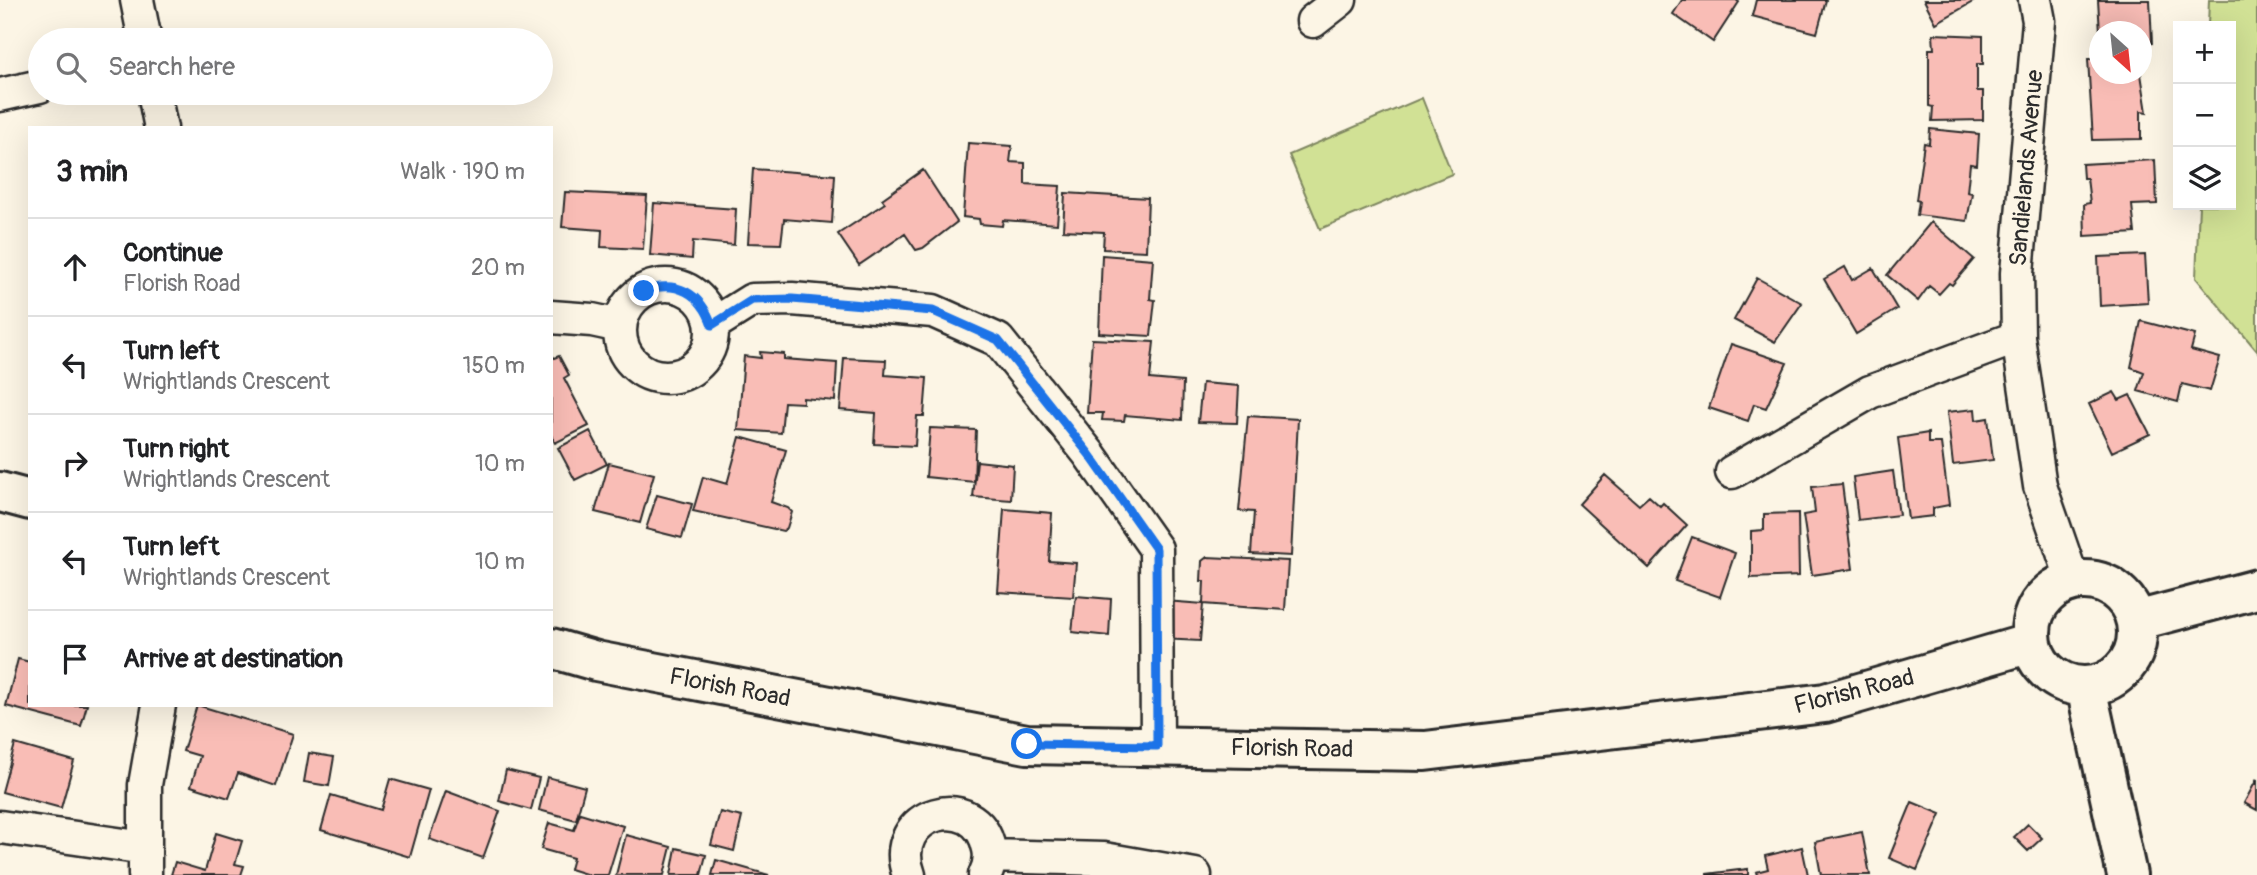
<!DOCTYPE html>
<meta charset="utf-8">
<style>
body{margin:0;font-family:Pangolin,sans-serif;background:#f2f2f2;color:#202124}
.controls{position:absolute;right:21px;top:21px;display:grid;overflow:hidden;border-radius:0px;box-shadow:0 7px 28px #0002}
.controls button{width:63px;height:63px;display:grid;place-items:center;padding:0;border:0;border-bottom:2px solid #e0e0e0;background:#fff;color:#202124;font:35px sans-serif}
.compass{position:absolute;left:2089px;top:21px;width:63px;height:63px;border-radius:50%;background:#fff;box-shadow:0 7px 28px #0002;rotate:153deg}
.stop{position:absolute;width:21px;height:21px;margin:-16px;border:5px solid #1a73e8;border-radius:50%;background:#fff}
.stop.end{background:#1a73e8;border-color:#fff;box-shadow:0 2px 7px #0008}
.list{margin:0;padding:0;list-style:none}
h2{display:flex;justify-content:space-between;align-items:center;height:91px;margin:0;padding:0 28px;font-size:30px}
h2 small{font-size:23px;font-weight:400;color:#757577}
.list li{display:grid;grid-template-columns:46px 1fr auto;gap:21px;align-items:center;box-sizing:border-box;height:98px;padding:0 28px;border-top:2px solid #e0e0e0}
.list b{display:block;font-size:26px;white-space:nowrap}
.list p{margin:0;font-size:23px;white-space:nowrap;color:#757577}
.list em{font-size:23px;font-style:normal;color:#757577}
.icon{flex:none;width:38px;height:38px;fill:none;stroke:currentColor;stroke-width:2;stroke-linecap:round;stroke-linejoin:round}
.map{position:relative;flex:none;width:2257px;height:875px;overflow:hidden}
.search{position:absolute;background:#fff;box-shadow:0 7px 28px #0002;left:28px;top:28px;width:525px;height:77px;display:flex;align-items:center;gap:18px;box-sizing:border-box;padding:0 24px;border-radius:38px;color:#757577;font-size:26px}
.panel{position:absolute;background:#fff;box-shadow:0 7px 28px #0002;left:28px;top:126px;width:525px;height:581px;border-radius:0px}
.map>svg:first-child{display:block}
</style>
<div class="map">
<svg width="2257" height="875" viewBox="0 0 2257 875">
<rect width="100%" height="100%" fill="#fcf5e5"/>
<filter id="ink" filterUnits="userSpaceOnUse"><feTurbulence type="fractalNoise" baseFrequency=".0143" numOctaves="2"/><feDisplacementMap in="SourceGraphic" scale="14" xChannelSelector="R" yChannelSelector="G"/><feConvolveMatrix kernelMatrix="1 2 1 2 8 2 1 2 1" color-interpolation-filters="sRGB"/></filter>
<g filter="url(#ink)">
<!-- green -->
<path fill="#d1e195" stroke="#7e8660" stroke-width="2" d="M2209,0H2257V351L2196,278L2199,205H2231V26H2208Z
M1422,98L1452,174L1320,229L1289,155Z"/>
<!-- building -->
<path fill="#f9bdb6" stroke="#2b2b2b" stroke-width="2" d="M1682,0H1736L1739,2L1713,42L1673,14Z
M1756,0H1826L1817,33L1752,16Z
M1924,0H1976L1936,23Z
M2098,0H2150L2152,43L2142,44V32H2100Z
M1933,34L1983,36V64H1977V91H1983V120L1932,121L1933,107L1929,106V49H1934Z
M2088,59H2100V74H2141L2147,112L2141,111V139L2093,140Z
M1930,129L1979,134L1977,165L1970,164L1967,192L1972,193L1967,221L1917,215L1919,201L1916,200L1924,143L1929,144Z
M968,143L1012,146L1010,162L1025,163V184L1060,186L1057,224L1003,220L1002,226L980,224L979,219L963,217Z
M2155,160L2157,204L2132,205L2135,233L2085,236L2084,204L2090,203L2087,178H2083L2082,164Z
M753,169L835,175L832,223L784,219L781,244L748,243Z
M923,170L957,222L923,248L916,250L905,234L859,265L838,234L885,203L882,199Z
M565,192L647,196L643,249L601,247L602,230L562,227Z
M1065,193L1148,198L1146,251L1103,249L1104,232L1063,230Z
M654,203L736,209L734,245L693,241L692,259L650,255Z
M1931,222L1974,259L1952,285L1949,283L1939,294L1929,286L1918,301L1887,275Z
M1102,255L1153,259L1150,299L1155,300L1151,336L1099,333Z
M2145,255L2148,303L2100,306L2098,257Z
M1845,267L1852,280L1873,268L1897,309L1856,334L1824,279Z
M1757,278L1802,303L1775,342L1734,320Z
M2141,321L2195,335L2191,350L2220,358L2210,391L2182,384L2178,402L2138,391L2144,372L2131,367Z
M1092,339L1154,342L1150,379L1183,382L1182,420L1125,415L1124,421L1102,420L1103,413H1087Z
M1731,344L1787,363L1766,408L1754,404L1748,421L1709,408Z
M760,352L784,354V359L837,363L835,401L803,398V403L784,402L781,433L738,430L744,356L761,358Z
M551,354L554,358L559,356L569,375L564,378L589,426L555,443L551,435Z
M844,358L886,360L885,375L927,378L924,416H917L915,446L874,444L876,413L840,410Z
M1202,383L1239,386L1237,423L1198,422Z
M2114,392L2119,400L2130,395L2150,434L2112,452L2089,404Z
M1975,409L1976,420L1988,418L1993,460L1953,465L1947,412Z
M1248,416L1298,419L1291,556L1251,554L1254,512L1239,511Z
M930,428L976,430L974,482L926,477Z
M590,431L607,464L575,480L558,448Z
M1928,433V443H1941L1949,505L1933,508V516L1908,519L1898,438Z
M740,437L786,450L771,502L788,508L792,512L787,528L783,531L693,511L703,477L727,484Z
M977,461L1013,465L1011,500L973,497Z
M609,463L654,474L640,523L595,512Z
M1893,471L1899,515L1858,520L1853,477Z
M1605,475L1639,505L1649,496L1660,506L1663,503L1687,525L1649,568L1579,504Z
M1842,484L1853,569L1812,575L1803,515L1815,513L1812,487Z
M657,495L692,504L682,538L646,529Z
M1004,509L1052,513L1049,561L1076,563L1073,597L998,592Z
M1798,513L1799,576L1751,578V531L1764,530V514Z
M1692,537L1735,553L1720,597L1675,581Z
M1207,557L1288,561L1285,610L1203,604L1204,581H1201L1202,561Z
M1076,596L1111,599L1109,636L1072,632Z
M1165,601L1203,604L1200,641L1162,639Z
M18,659L30,662V705H87L81,726L6,706Z
M197,705L293,734L276,786L238,773L229,798L191,786L200,756L183,751Z
M15,744L74,761L61,808L2,792Z
M309,753L334,757L329,786L304,782Z
M506,770L539,778L531,810L499,801Z
M547,777L585,787L576,820L539,810Z
M390,779L429,790L410,857L321,830L331,795L381,810Z
M2257,779V810L2244,803Z
M446,791L500,811L483,858L429,839Z
M1912,802L1941,814L1917,870L1889,858Z
M720,812L742,817L734,851L711,845Z
M580,813L623,826L608,875H589L570,869L573,858L541,849L549,823L574,830Z
M2028,824L2042,838L2028,851L2014,837Z
M1862,832L1870,875H1821L1815,842Z
M216,833L242,841L235,864L244,866L241,875H171L175,862L205,871Z
M626,835L671,847L664,875H616Z
M1802,847L1808,875H1757L1756,872L1768,869L1765,856Z
M676,848L706,855L701,875H671Z
M716,860L769,875H712Z
M1748,869V875H1707V874Z"/>
<g fill="none" stroke-linecap="round" stroke-linejoin="round">
<!-- minor casing -->
<g stroke="#2b2b2b" stroke-width="37">
<path id="minor" d="M137,0L145,40
M2035,0L2039,21L2017,273L2018,337L2040,486L2073,581
M1313,21L1340,0
M154,93L161,128
M0,95L40,86
M620 331a46 46 0 1 1 92 0a46 46 0 1 1-92 0Z
M551,317L592,320L620,326
M712,325L752,300L792,299L933,311L998,340L1089,454L1156,549L1157,746
M1732,472L1870,392L2018,337
M0,827L145,848
M990,856L1104,859L1195,875
M145,875V785L159,705
M909,875C885,812 977,787 989,849C991,858 989,867 985,875"/>
</g>
<!-- tertiary casing -->
<g stroke="#2b2b2b" stroke-width="44">
<path id="tertiary" d="M0,492L30,500
M2031 633a53 53 0 1 1 106 0a53 53 0 1 1-106 0Z
M2136,621L2257,589
M551,648L596,661L1027,744L1425,751L1825,703L2031,643
M2086,687L2127,875"/>
</g>
<!-- minor -->
<use href="#minor" stroke="#fcf5e5" stroke-width="32"/>
<!-- tertiary -->
<use href="#tertiary" stroke="#fcf5e5" stroke-width="38"/>
</g>
</g>
<g fill="none" stroke-linecap="round" stroke-linejoin="round" filter="url(#ink)">
<!-- route -->
<path stroke="#1a73e8" stroke-width="9" d="M644,291C676,279 701,293 712,325L752,300L792,299L933,311L998,340L1089,454L1156,549L1157,746L1027,744"/>
</g>
<g text-anchor="middle" stroke-width="5" stroke-linejoin="round" paint-order="stroke">
<!-- street labels -->
<g font-size="24" fill="#2b2b2b" stroke="#fcf5e5">
<text transform="translate(2026 168) rotate(-85)" y="8">Sandielands Avenue</text>
<text transform="translate(730 687) rotate(11)" y="8">Florish Road</text>
<text transform="translate(1854 691) rotate(-14)" y="8">Florish Road</text>
<text transform="translate(1292 748) rotate(1)" y="8">Florish Road</text>
</g>
</g>
</svg>
<div class="controls">
<button>+</button>
<button>−</button>
<button><svg class="icon" aria-label="layers" viewBox="0 0 24 24"><path d="M12 4l9 5-9 5-9-5zM3 14l9 5 9-5"/></svg></button>
</div>
<svg class="compass" viewBox="-18 -18 36 36"><path d="M0-13l5 13h-10z" fill="#e53935"/><path d="M0 13l5-13h-10z" fill="#757577"/></svg>
<div class="stop" style="left:1027px;top:744px"></div>
<div class="stop end" style="left:644px;top:291px"></div>
<div class="search"><svg class="icon" aria-label="search" viewBox="0 0 24 24"><circle cx="10" cy="10" r="6"/><path d="M15 15l6 6"/></svg>Search here</div>
<section class="panel">
<h2>3 min<small>Walk · 190 m</small></h2>
<ul class="list">
<li><svg class="icon" aria-label="ahead" viewBox="0 0 24 24"><path d="M12 20V5M6 11l6-6 6 6"/></svg><div><b>Continue</b><p>Florish Road</p></div><em>20 m</em></li>
<li><svg class="icon" aria-label="left" viewBox="0 0 24 24"><path d="M17 20v-9H6M10 6l-5 5 5 5"/></svg><div><b>Turn left</b><p>Wrightlands Crescent</p></div><em>150 m</em></li>
<li><svg class="icon" aria-label="right" viewBox="0 0 24 24"><path d="M7 20v-9h11M14 6l5 5-5 5"/></svg><div><b>Turn right</b><p>Wrightlands Crescent</p></div><em>10 m</em></li>
<li><svg class="icon" aria-label="left" viewBox="0 0 24 24"><path d="M17 20v-9H6M10 6l-5 5 5 5"/></svg><div><b>Turn left</b><p>Wrightlands Crescent</p></div><em>10 m</em></li>
<li><svg class="icon" aria-label="arrive" viewBox="0 0 24 24"><path d="M6 21V4h12l-3 4 3 4H6"/></svg><div><b>Arrive at destination</b></div></li>
</ul>
</section>
</div>
